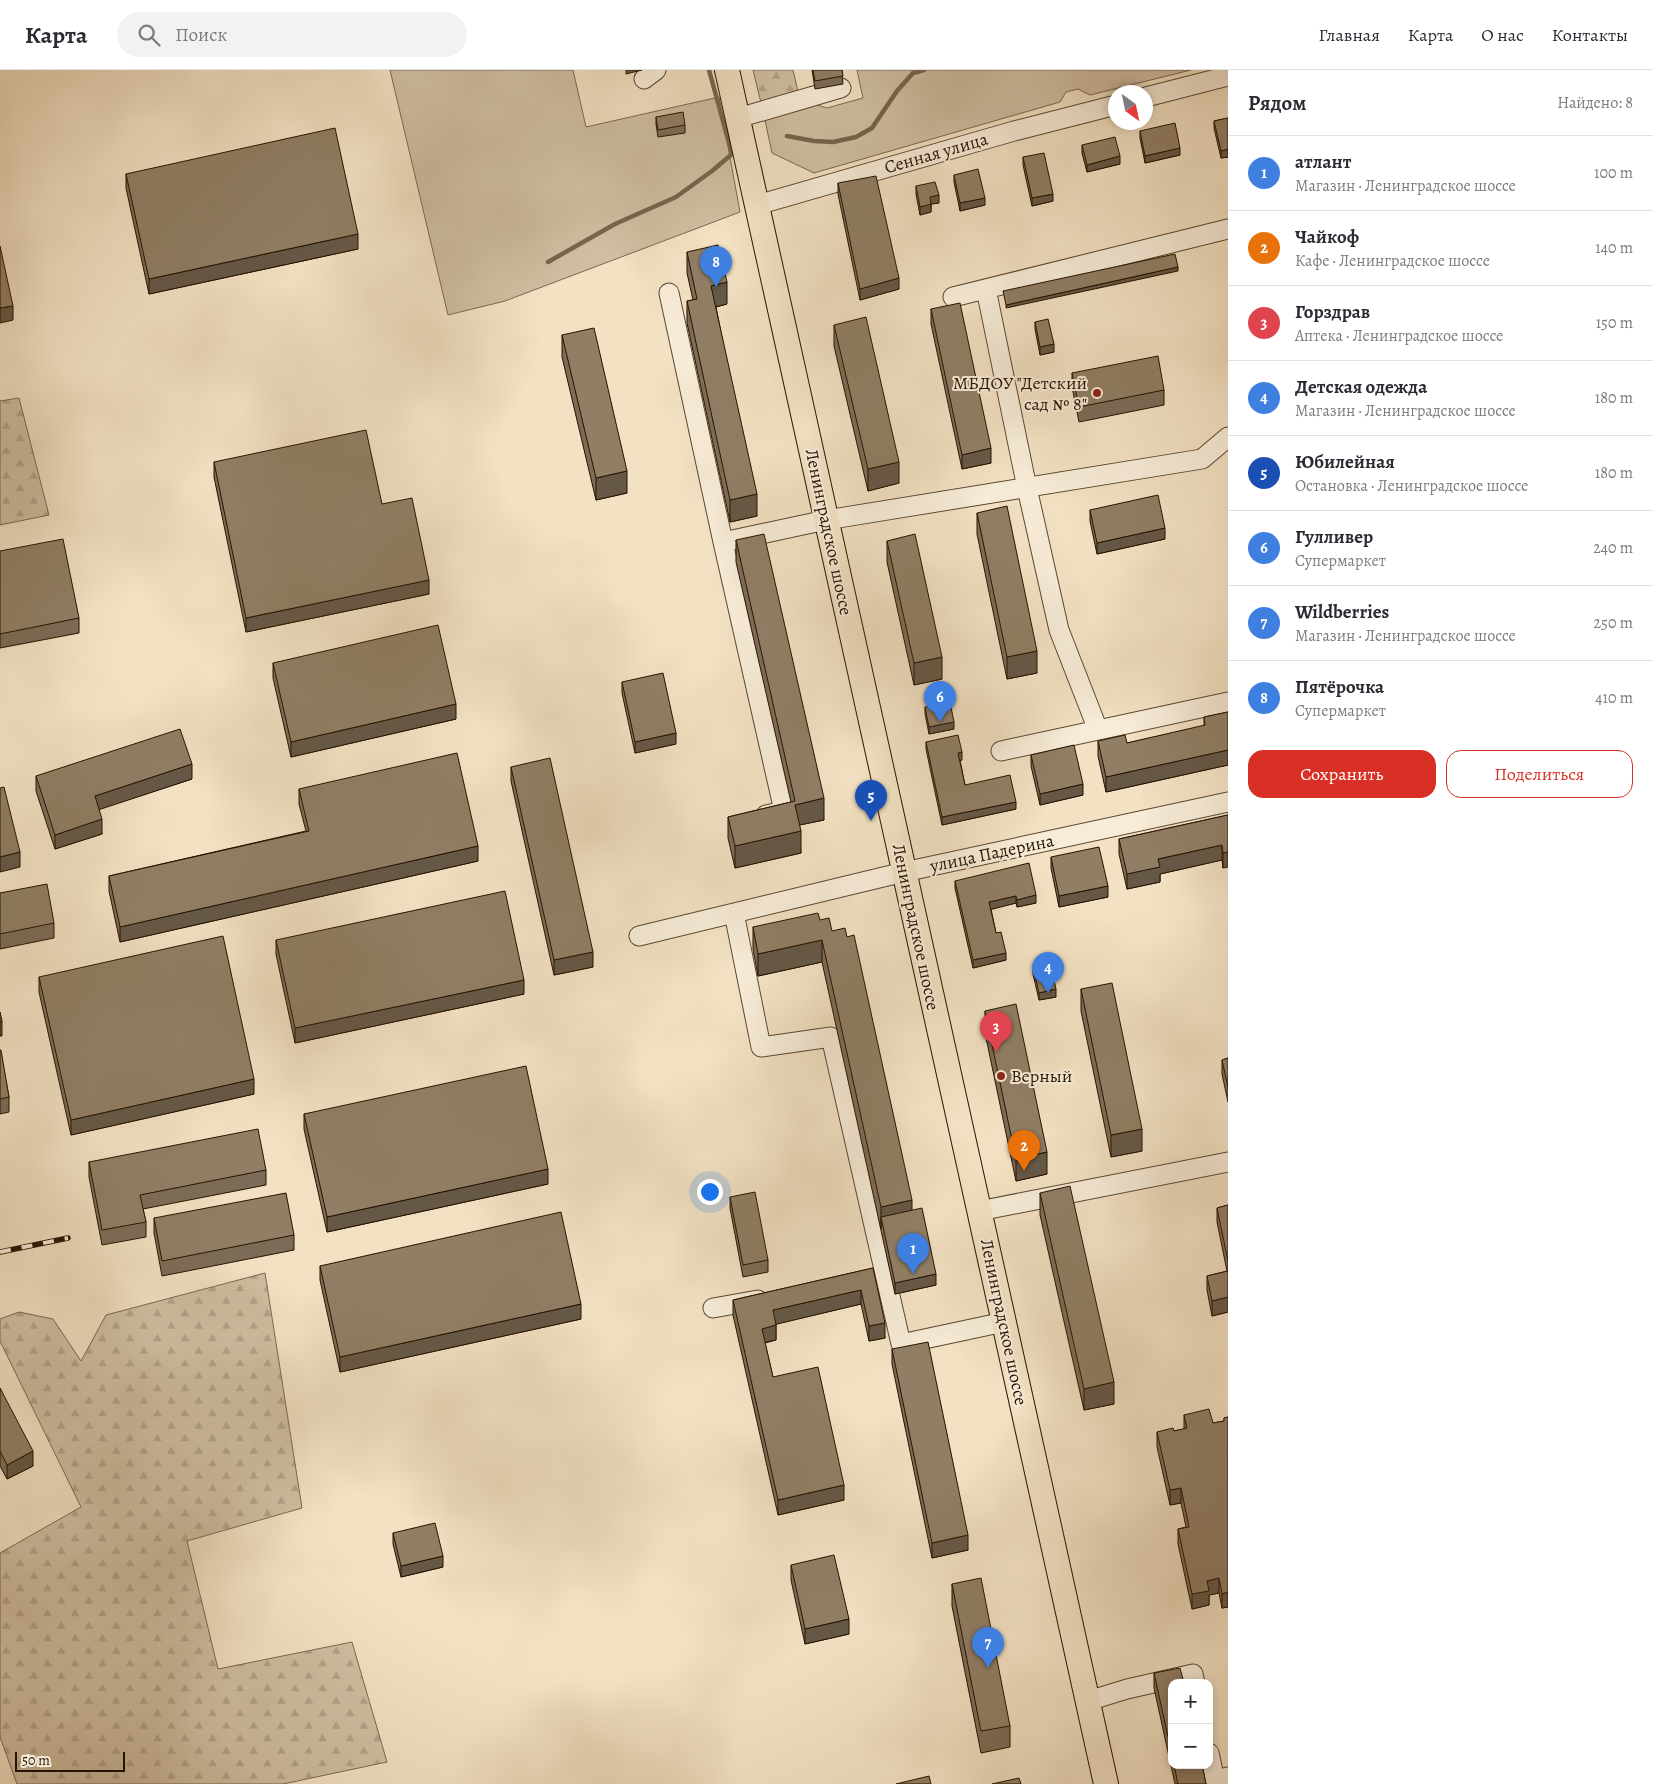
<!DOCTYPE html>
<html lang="ru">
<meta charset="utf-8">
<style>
body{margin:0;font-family:Alegreya,serif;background:#f2f2f3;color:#2b2b33}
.controls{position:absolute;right:15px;bottom:15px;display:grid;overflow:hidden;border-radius:10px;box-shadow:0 2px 8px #0003}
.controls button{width:45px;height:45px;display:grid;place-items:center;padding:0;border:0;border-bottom:1px solid #e1e1e2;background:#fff;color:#2b2b33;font:25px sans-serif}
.compass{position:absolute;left:1108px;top:15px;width:45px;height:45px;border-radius:50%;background:#fff;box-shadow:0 2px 8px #0003;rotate:147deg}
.scale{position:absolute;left:15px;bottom:12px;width:110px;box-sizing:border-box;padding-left:5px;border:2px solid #261300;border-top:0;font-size:14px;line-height:18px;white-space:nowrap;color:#261300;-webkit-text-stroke:4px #f7ecd8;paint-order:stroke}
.you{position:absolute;left:709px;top:1121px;width:18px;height:18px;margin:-12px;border:4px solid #fff;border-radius:50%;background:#1a73e8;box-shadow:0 0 0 8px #1a73e833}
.badge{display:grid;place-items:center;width:32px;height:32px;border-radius:50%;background:#d93025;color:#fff;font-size:16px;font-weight:700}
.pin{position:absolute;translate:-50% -41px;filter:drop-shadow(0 1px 2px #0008)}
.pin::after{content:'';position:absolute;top:26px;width:18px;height:15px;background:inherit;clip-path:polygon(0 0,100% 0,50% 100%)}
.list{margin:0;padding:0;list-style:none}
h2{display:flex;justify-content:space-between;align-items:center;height:65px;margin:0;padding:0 20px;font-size:21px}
h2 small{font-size:16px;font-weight:400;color:#7c7c81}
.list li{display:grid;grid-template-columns:32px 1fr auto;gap:15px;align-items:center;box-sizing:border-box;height:75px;padding:0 20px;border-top:1px solid #e1e1e2}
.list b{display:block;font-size:19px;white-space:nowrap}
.list p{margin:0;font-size:16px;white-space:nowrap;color:#7c7c81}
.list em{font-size:16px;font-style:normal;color:#7c7c81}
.actions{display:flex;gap:10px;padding:15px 20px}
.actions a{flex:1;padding:11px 0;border:1px solid #d93025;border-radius:15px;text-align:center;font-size:18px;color:#d93025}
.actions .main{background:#d93025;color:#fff}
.icon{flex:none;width:28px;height:28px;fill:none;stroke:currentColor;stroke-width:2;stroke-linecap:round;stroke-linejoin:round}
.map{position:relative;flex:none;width:1228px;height:1714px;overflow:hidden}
header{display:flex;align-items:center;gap:30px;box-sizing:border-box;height:70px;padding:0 25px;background:#fff;border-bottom:1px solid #e1e1e2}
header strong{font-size:24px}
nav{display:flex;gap:28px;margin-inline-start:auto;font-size:18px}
.search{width:350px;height:45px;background:#f2f2f3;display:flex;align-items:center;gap:12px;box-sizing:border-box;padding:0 18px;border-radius:28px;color:#7c7c81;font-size:19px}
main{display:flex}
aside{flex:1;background:#fff}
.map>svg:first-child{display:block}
</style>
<header>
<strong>Карта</strong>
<div class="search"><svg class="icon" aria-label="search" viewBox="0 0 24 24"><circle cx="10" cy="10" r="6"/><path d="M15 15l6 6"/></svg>Поиск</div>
<nav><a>Главная</a><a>Карта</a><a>О нас</a><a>Контакты</a></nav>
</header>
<main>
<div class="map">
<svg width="1228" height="1714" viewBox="0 0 1228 1714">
<defs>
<pattern id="forest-firs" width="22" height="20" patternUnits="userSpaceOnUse" patternTransform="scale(1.25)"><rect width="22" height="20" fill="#cfbea2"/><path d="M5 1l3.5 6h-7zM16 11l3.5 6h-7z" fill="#b2a28a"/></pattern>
</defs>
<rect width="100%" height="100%" fill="#f2e1c3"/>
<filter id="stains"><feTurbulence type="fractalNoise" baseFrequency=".004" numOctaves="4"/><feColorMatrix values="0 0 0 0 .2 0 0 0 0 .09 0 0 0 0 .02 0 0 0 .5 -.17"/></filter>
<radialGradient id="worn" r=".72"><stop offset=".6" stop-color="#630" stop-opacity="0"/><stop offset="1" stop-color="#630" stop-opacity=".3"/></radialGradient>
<!-- grass -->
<path fill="#cfbea2" stroke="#7a6851" d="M390,0H573L586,57L719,27L740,142L505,231L448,245Z
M857,0H1191L1090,25L1078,19L1066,22L1060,32L814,103L772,83L763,41L800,30L827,38L863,28Z"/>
<!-- forest -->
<path fill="url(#forest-firs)" stroke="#7a6851" d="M753,0H793L800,30L763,41Z
M19,328L49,445L0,455V331Z
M265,1203L302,1438L187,1471L218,1599L352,1572L387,1692L283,1714H17L0,1667V1483L81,1437L0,1271V1249L19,1242L53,1249L81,1291L106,1245Z"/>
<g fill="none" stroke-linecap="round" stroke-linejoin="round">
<!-- stream -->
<path stroke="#77654d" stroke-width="4.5" d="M787,66L814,71L833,72L856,67L872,58L897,21L913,3L924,0
M548,192L615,154L676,127L712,101L732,84L709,0"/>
<!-- minor casing -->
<g stroke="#594631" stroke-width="21">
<path id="minor" d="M644,9L656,0
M1146,27L1228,6
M738,48L841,18
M757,135L1014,61L1116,35
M986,219L1027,418L1059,560L1098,660
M669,223L723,472L826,450L1202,389L1228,367
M953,227L1228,159
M723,472L784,741L766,745
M1001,681L1228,632
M734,843L761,977L831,967L901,1274L1004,1252
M639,866L904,802L1228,732
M979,1141L1228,1092
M713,1238L758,1230
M1088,1631L1127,1619L1193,1604L1195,1613
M1209,1683L1215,1710L1228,1707"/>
</g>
<!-- major casing -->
<g stroke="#261300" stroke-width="26">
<path id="major" d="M727,0L1106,1714"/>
</g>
<!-- minor -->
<use href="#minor" stroke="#f7ecd8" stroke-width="19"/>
<!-- major -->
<use href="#major" stroke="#f2e1c3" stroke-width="24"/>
<!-- rail casing -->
<g stroke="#261300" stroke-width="5.5">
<path id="rail" d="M0,1182L68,1168"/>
</g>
<!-- rail -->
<use href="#rail" stroke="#f7ecd8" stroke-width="4" stroke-dasharray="11" stroke-linecap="butt"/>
</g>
<!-- wall -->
<path fill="#7c6c57" stroke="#261300" d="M812,0H842L843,14L815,19Z
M656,47L685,55V63L658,67L656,54Z
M1228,48V87L1221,88L1214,58V51Z
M1140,61L1180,85L1145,93L1140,68Z
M1082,75L1120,94L1087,102L1082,83Z
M1023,87L1053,131L1032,136L1023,95Z
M126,104L358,179L149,224L126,118Z
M954,105L985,135L960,141L954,112Z
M838,113L899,219L860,230L838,124Z
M916,116L939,133L931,134V142L920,145L916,124Z
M687,182L727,234L716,237L757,446L730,452L687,253V231L693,230L687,203Z
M931,239L991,393L962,399L931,254Z
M1035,252L1054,282L1040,285L1035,259Z
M834,255L899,413L868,421L834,276Z
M562,265L627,423L596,430L562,287Z
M1072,303L1164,320V335L1079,352L1072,317Z
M214,392L382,434L429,524L246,562L214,407Z
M1090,440L1165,469L1097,484L1090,451Z
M977,443L1037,603L1007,609L977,464Z
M736,470L824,750L799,755L801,783L735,798L728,768V747L791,732L736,492Z
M887,471L942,609L914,615L887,492Z
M0,481L79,548V563L0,578Z
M273,593L456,649L291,687L273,608Z
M622,612L676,674L635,683L622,623Z
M925,637L954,659L929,664L925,644Z
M1228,642V695L1106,722L1098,686V671L1127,673L1204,656V647Z
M926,672L962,690H960L965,715L1016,739L942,755L926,679Z
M1031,685L1083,725L1040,735L1031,696Z
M511,697L593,897L554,905L511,711Z
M36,706L192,709L99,739L102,764L55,779L36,721Z
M299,719L478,791L120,872L109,821V806L306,761L299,734Z
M1228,745L1223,798L1222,790L1160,804V812L1127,819L1119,784V769Z
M1051,787L1108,827L1059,837L1051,798Z
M955,811L1036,833L1017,837L1016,833L991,839L996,863L1006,890L973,898L955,818Z
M0,823L54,853V868L0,879Z
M820,850L832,861L912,1141L936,1215L895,1224L822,892L758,906L753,879V857Z
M276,870L524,924L295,973L276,884Z
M1033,897L1056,927L1039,930L1033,904Z
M39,907L254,1024L71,1065L39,922Z
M1081,919L1142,1081L1111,1087L1081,941Z
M985,941L1047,1104L1016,1111L985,963Z
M0,980L9,1027V1042L0,1044Z
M1228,988V1032L1222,1004V990Z
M304,1044L548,1114L327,1162L304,1059Z
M89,1092L266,1100V1115L143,1139L146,1152V1167L102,1175L89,1107Z
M1040,1123L1114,1334L1084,1340L1040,1145Z
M730,1127L768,1190V1202L743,1207L730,1138Z
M1228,1135V1242L1212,1246L1207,1220V1206L1227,1201L1217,1152V1138Z
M154,1148L294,1165V1180L162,1206L154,1163Z
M320,1196L581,1249L340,1302L320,1210Z
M873,1198L885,1268L869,1271L861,1234L776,1254V1270L765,1273L773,1307L844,1430L778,1445L733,1245V1230Z
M892,1279L968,1480L932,1488L892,1294Z
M0,1318L33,1396L7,1409L0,1396Z
M1184,1345L1213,1353L1224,1351V1348L1228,1347V1537L1222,1538L1219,1523L1209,1525V1535L1192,1539L1178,1474V1459L1186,1457L1181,1433L1170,1435L1157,1377V1362L1174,1361L1184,1359Z
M393,1463L443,1497L401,1507L393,1474Z
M791,1495L849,1564L805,1574L791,1510Z
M952,1514L1010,1656V1677L981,1683L952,1536Z
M1154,1603L1172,1613V1695H1202L1206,1714H1175L1154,1618Z"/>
<!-- shaded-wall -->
<path fill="#655847" stroke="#261300" d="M626,0H642L626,4Z
M1180,78V85L1145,93V86Z
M1228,79V87L1221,88V81Z
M1120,86V94L1087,102V95Z
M1053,124V131L1032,136V128Z
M939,125V133L931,134V142L920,145V137L930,127Z
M985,128V135L960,141V133Z
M358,164V179L149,224V209Z
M1178,197V201L1006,238V235Z
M899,208V219L860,230V219Z
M727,212V234L711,238V216Z
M13,236V250L0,253V238Z
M1054,274V282L1040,285V277Z
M991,378V393L962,399V385Z
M899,392V413L868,421V399Z
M627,401V423L596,430V408Z
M757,424V446L730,452V430Z
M1165,458V469L1097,484V473Z
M429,510V524L246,562V548Z
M1037,581V603L1007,609V587Z
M942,587V609L914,615V593Z
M456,634V649L291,687V672Z
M954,652V659L929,664V657Z
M676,663V674L635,683V672Z
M1228,680V695L1106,722V707Z
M962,682V690L958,691V683Z
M192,694V709L95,741V726Z
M1083,714V725L1040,735V724Z
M824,728V750L795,756V735Z
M1016,732V739L942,755V747Z
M102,749V764L55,779V765Z
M801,761V783L735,798V776Z
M1222,775V790L1160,804V812L1127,819V804L1158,789Z
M478,776V791L120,872V857Z
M20,782V797L0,802V787Z
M1228,782V797L1223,798V783Z
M1108,816V827L1059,837V826Z
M1036,825V833L1017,837V830Z
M1016,826V833L989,840V832Z
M822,870V892L758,906V884Z
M593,882V897L554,905V890Z
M1006,883V890L973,898V890Z
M524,910V924L295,973V958Z
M1056,919V927L1039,930V923Z
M2,951V966H0V952Z
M254,1009V1024L71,1065V1050Z
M1142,1059V1081L1111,1087V1065Z
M1047,1082V1104L1016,1111V1089Z
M548,1099V1114L327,1162V1147Z
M912,1130V1152L881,1147V1159V1137Z
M936,1204V1215L895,1224V1213Z
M861,1220V1234L773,1255V1240Z
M1228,1227V1242L1212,1246V1231Z
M581,1234V1249L340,1302V1287Z
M885,1253V1268L869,1271V1256Z
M776,1255V1270L762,1273V1259Z
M1114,1312V1334L1084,1340V1319Z
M33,1381V1396L7,1409V1395Z
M844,1415V1430L778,1445V1430Z
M1181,1418V1433L1170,1435V1420Z
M968,1465V1480L932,1488V1473Z
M443,1486V1497L401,1507V1496Z
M1219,1508V1523L1209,1525V1535L1192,1539V1524L1207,1511Z
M1228,1522V1537L1222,1538V1524Z
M849,1549V1564L805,1574V1559Z"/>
<!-- building -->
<path fill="#907e65" stroke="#261300" d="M813,0H842L843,6L815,11Z
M683,42L685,55L658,60L656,47Z
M1228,48V79L1221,81L1214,51Z
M1175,53L1180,78L1145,86L1140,61Z
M335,58L358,164L149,209L126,104Z
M1115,67L1120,86L1087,95L1082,75Z
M1044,83L1053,124L1032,128L1023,87Z
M978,99L985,128L960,133L954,105Z
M876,106L899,208L860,219L838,113Z
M935,112L939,125L930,127L931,134L920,137L916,116Z
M718,175L727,212L711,216L757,424L730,430L687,231L697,229L687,182Z
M0,176L13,236L0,238Z
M1175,184L1178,197L1006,235L1003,221Z
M960,233L991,378L962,385L931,239Z
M866,247L899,392L868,399L834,255Z
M1048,249L1054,274L1040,277L1035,252Z
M594,258L627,401L596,408L562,265Z
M1158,286L1164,320L1079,337L1072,303Z
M366,360L382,434L412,428L429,510L246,548L214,392Z
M1158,425L1165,458L1097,473L1090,440Z
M1007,436L1037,581L1007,587L977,443Z
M764,464L824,728L795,735L801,761L735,776L728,747L795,731L736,470Z
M915,464L942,587L914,593L887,471Z
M63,469L79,548L0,564V481Z
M438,555L456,634L291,672L273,593Z
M663,603L676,663L635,672L622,612Z
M950,632L954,652L929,657L925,637Z
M1228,642V680L1106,707L1098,671L1125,665L1127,673L1205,655L1204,647Z
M180,659L192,694L95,726L102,749L55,765L36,706Z
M958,665L962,682L958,683L965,715L1010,705L1016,732L942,747L926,672Z
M1074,675L1083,714L1040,724L1031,685Z
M457,683L478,776L120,857L109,806L309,761L299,719Z
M550,688L593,882L554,890L511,697Z
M4,717L20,782L0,787V718Z
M1228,745V782L1223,783L1222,775L1158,789L1160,797L1127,804L1119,769Z
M1099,777L1108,816L1059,826L1051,787Z
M1029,793L1036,825L1017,830L1016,826L989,832L996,863L1001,862L1006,883L973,890L955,811Z
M47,814L54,853L0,864V823Z
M505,821L524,910L295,958L276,870Z
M818,843L820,850L829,848L832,861L845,858L847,867L854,865L912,1130L881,1137L822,870L758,884L753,857Z
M223,866L254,1009L71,1050L39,907Z
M1050,893L1056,919L1039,923L1033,897Z
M1112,913L1142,1059L1111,1065L1081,919Z
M1016,934L1047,1082L1016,1089L985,941Z
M0,942L2,951L0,952Z
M0,980H1L9,1027L0,1029Z
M1228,988V1017L1222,990Z
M526,996L548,1099L327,1147L304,1044Z
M258,1059L266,1100L140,1125L146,1152L102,1160L89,1092Z
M1070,1116L1114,1312L1084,1319L1040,1123Z
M755,1122L768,1190L743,1195L730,1127Z
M286,1123L294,1165L162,1191L154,1148Z
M1228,1135V1191L1217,1138Z
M922,1138L936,1204L895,1213L881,1147Z
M561,1142L581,1234L340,1287L320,1196Z
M873,1198L885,1253L869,1256L861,1220L773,1240L776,1255L762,1259L773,1307L818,1297L844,1415L778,1430L733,1230Z
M1228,1201V1227L1212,1231L1207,1206Z
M928,1272L968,1465L932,1473L892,1279Z
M0,1318L33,1381L7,1395L0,1381Z
M1209,1339L1213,1353L1224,1351V1348L1228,1347V1522L1222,1524L1219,1508L1207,1511L1209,1521L1192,1524L1178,1459L1189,1457L1181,1418L1170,1420L1157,1362L1173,1358L1174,1361L1187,1358L1184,1345Z
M435,1453L443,1486L401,1496L393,1463Z
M834,1485L849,1549L805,1559L791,1495Z
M981,1508L1010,1656L981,1661L952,1514Z
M1180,1598L1184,1613H1172V1685L1154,1603Z
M1174,1695H1202L1206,1714H1178Z
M929,1706L931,1714H896Z
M1019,1708L1021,1714H992Z"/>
<!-- markers -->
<g fill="#8f2418" stroke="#f7ecd8" stroke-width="2">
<circle cx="1097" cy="323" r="5"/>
<circle cx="1001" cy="1006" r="5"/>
</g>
<g text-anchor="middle" stroke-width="4" stroke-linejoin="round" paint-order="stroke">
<!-- street labels -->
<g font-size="18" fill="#261300" stroke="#f7ecd8">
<text transform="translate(936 83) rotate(-16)" y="6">Сенная улица</text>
<text transform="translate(829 462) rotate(78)" y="6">Ленинградское шоссе</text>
<text transform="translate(992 783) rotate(-12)" y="6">улица Падерина</text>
<text transform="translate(916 857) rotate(78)" y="6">Ленинградское шоссе</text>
<text transform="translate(1004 1252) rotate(78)" y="6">Ленинградское шоссе</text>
</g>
<!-- poi labels -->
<g font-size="18" fill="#261300" stroke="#f7ecd8" text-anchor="end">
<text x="1087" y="319">МБДОУ "Детский<tspan x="1087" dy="21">сад № 8"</tspan></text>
<text x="1011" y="1012" text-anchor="start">Верный</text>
</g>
</g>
<rect width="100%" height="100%" filter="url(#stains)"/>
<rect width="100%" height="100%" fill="url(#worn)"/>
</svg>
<div class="controls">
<button>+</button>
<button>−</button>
</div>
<svg class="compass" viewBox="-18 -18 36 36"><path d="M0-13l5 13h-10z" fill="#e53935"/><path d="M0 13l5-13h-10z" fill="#7c7c81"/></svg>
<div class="scale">50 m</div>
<div class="you"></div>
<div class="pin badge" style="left:913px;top:1204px;background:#3f7fe0">1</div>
<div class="pin badge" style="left:1024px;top:1101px;background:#e8710a">2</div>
<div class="pin badge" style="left:996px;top:982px;background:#e0444e">3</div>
<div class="pin badge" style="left:1048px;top:923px;background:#3f7fe0">4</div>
<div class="pin badge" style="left:871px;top:751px;background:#1a4fb4">5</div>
<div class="pin badge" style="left:940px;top:652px;background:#3f7fe0">6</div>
<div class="pin badge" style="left:988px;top:1598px;background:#3f7fe0">7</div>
<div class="pin badge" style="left:716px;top:217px;background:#3f7fe0">8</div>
</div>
<aside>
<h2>Рядом<small>Найдено: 8</small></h2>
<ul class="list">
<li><span class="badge" style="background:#3f7fe0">1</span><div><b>атлант</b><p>Магазин · Ленинградское шоссе</p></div><em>100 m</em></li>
<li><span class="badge" style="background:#e8710a">2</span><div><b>Чайкоф</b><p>Кафе · Ленинградское шоссе</p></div><em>140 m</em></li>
<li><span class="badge" style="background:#e0444e">3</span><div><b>Горздрав</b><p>Аптека · Ленинградское шоссе</p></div><em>150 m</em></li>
<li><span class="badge" style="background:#3f7fe0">4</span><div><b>Детская одежда</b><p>Магазин · Ленинградское шоссе</p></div><em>180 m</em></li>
<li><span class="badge" style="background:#1a4fb4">5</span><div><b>Юбилейная</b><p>Остановка · Ленинградское шоссе</p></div><em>180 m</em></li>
<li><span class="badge" style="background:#3f7fe0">6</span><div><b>Гулливер</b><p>Супермаркет</p></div><em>240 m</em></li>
<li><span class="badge" style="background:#3f7fe0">7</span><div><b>Wildberries</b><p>Магазин · Ленинградское шоссе</p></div><em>250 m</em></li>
<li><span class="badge" style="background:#3f7fe0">8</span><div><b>Пятёрочка</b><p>Супермаркет</p></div><em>410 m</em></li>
</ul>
<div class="actions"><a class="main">Сохранить</a><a>Поделиться</a></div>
</aside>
</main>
